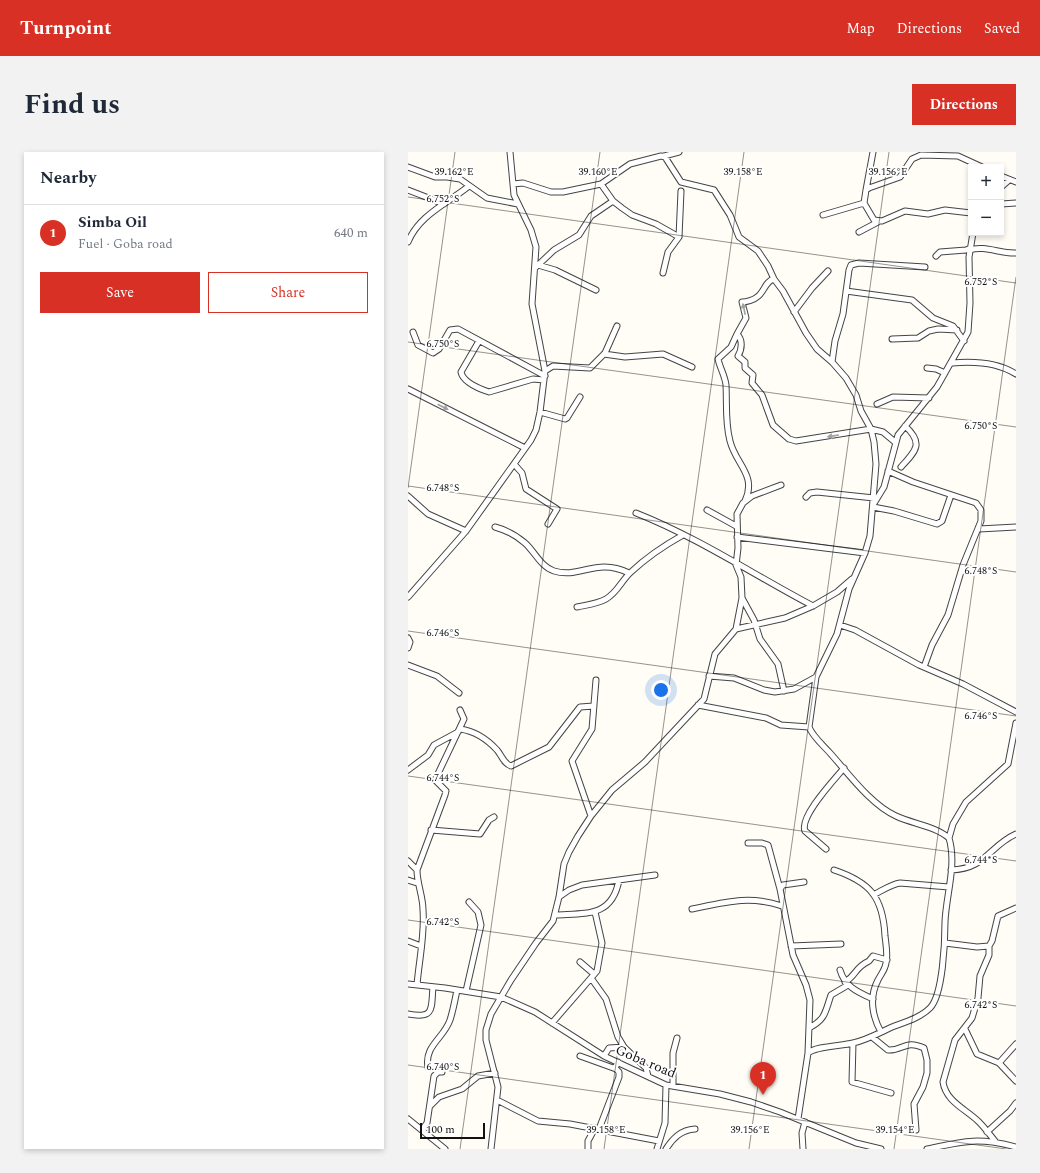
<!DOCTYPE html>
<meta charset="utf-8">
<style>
body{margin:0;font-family:Spectral,serif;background:#f2f2f3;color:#1f2937}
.controls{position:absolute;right:12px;top:12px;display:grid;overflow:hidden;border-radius:0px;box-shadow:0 2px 6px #0003}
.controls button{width:36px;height:36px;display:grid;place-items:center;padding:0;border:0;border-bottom:1px solid #e0e1e3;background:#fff;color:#1f2937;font:20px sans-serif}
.scale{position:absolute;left:12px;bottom:10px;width:65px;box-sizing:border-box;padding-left:4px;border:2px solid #111;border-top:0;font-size:11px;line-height:14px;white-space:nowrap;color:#111;-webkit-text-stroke:3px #fff;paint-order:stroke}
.you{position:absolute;left:253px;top:538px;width:14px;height:14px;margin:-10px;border:3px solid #fff;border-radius:50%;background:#1a73e8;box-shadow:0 0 0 6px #1a73e833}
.badge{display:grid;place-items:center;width:26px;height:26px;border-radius:50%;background:#d93025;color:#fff;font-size:13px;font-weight:700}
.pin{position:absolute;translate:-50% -33px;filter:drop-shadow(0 1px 2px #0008)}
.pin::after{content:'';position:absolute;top:21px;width:14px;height:12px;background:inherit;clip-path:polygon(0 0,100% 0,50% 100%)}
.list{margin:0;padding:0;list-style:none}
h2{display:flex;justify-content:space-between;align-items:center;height:52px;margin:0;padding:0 16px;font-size:17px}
h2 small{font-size:13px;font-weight:400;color:#747a83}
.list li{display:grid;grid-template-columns:26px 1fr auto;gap:12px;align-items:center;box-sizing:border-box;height:56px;padding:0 16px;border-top:1px solid #e0e1e3}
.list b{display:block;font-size:15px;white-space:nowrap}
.list p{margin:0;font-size:13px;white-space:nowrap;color:#747a83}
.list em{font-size:13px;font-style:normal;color:#747a83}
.actions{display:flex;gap:8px;padding:12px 16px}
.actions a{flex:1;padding:9px 0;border:1px solid #d93025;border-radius:0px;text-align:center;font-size:14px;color:#d93025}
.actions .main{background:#d93025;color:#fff}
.map{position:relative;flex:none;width:608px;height:997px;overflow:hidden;border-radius:0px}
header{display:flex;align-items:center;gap:24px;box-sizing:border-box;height:56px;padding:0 20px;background:#d93025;color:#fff}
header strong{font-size:19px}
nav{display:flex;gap:22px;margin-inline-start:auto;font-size:14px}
.intro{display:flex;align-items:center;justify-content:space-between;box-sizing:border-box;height:96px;padding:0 24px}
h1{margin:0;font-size:28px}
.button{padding:10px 18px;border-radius:0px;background:#d93025;color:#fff;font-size:14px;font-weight:700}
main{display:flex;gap:24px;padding:0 24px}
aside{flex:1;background:#fff;border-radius:0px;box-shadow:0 2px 6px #0003}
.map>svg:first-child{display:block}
</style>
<header>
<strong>Turnpoint</strong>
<nav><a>Map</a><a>Directions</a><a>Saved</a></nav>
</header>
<div class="intro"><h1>Find us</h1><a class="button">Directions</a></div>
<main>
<aside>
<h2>Nearby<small></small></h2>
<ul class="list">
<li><span class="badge">1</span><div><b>Simba Oil</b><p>Fuel · Goba road</p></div><em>640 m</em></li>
</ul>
<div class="actions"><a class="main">Save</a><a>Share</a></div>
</aside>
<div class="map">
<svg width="608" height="997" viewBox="0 0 608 997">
<rect width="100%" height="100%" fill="#fffdf5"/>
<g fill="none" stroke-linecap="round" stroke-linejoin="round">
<!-- minor casing -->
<g stroke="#444" stroke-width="7">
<path id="minor" d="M256,4L271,0
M0,15L27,25H39L52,27L79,46L110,52
M593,24L608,30
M105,32L115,31L143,40H155L193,32L222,12L253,4L257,5L273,30L306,38L322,63L331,85L350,99L360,114L366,127L375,139L398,181L409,197L424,210L438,226L448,243L453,259L463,277L466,290L468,312L462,384L457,401L441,437L429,482L408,525L401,575C405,585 415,593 422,601C440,621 463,653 488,664C505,672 527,674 541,686C549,713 538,743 537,770C537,789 535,843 522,856C512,866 497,870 484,875C471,881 459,888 445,891C434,894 408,894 400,901L390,967
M193,32L205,49L214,56L224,63L248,72L271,85
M593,35L601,28
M0,38L36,52
M458,38L465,0
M456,51L466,68L474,69L497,59L520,62L537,58L563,61
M593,52L608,51
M415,63L456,51L458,38L461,36L492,25L504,7L513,3L550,4L574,15
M451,80L470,70
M0,90C11,63 40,51 61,34
M562,98C576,93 593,102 608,101
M528,104L532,100L558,98L563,96
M130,113L147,118L188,138
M127,116L146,98L171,83L183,64L205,49
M255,121L260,100L271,85L273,39
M366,127C357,129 356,141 349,145C346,148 338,150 334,150L338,166L329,182C335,188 334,197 330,204L337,210V216L345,223L344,231L354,243L365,273L381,287L388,289L463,277L475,280L487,290
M438,139L504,148L525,166L545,174L556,189
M386,160L404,136L420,119
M5,180L10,193L25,201L31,197L42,178L50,177L137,224
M329,182L323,195L310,207C312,216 317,224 318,233C319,252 317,271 322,289C328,313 349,323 337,349
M484,187L510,186L521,179L530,177L549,178
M71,189L53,220C55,230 72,237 81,240L125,227L136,228
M196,202L217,205L255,202L284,215
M424,210L427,189L435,162L441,118L443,113L451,111L517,115
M544,211C566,209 589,210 608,222
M519,216L528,217L537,221
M137,219L145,214L182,216L197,201L209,174
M0,237L117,296
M469,252L485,245L521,246
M132,260L157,267L159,266L172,245
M106,312L114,321L118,337L149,357L140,372
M493,315C508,299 516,291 497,274
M480,319L505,330L568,351L573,358V369L555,413L540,463L524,493L516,515
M0,344L20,362L58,379
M398,345L402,341L409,340L466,346
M465,353L476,335L490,283L529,235L560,180L562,151L561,105L565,81
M465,355L486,359L529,372L534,369L543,343
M299,358L328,374
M228,361C291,386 346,423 405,454
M87,375C98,378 109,384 117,391C127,400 133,415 146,419C172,427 188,405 221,421
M571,377L608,375
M329,385L457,401
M0,445L58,379L123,288L128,278L132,260L137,219L124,152L128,95L123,78L106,43L102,0
M334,446L346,468L352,487L370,512L376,539
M169,455C178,453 189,452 198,447C210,440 213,429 223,420C238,406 257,393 275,383
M432,473L447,478L511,513L555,532L608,560
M328,477L334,446L333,425L328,413L330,396L329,362L335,351L344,344L373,333
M0,486L2,490L0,496
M0,513L29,524L51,541
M301,524L326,526L356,538L367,540L386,537L408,525
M290,553L358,566L373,573L401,575
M52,577C67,579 78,586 89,598C94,604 96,612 103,614L141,595L172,555L186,554
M0,618L20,603L26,593L50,580
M183,664L164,609L184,577L188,528
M23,678L72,682L81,668L86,665
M541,686L545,672L558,650L600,612L608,571
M340,691H354L360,693L372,737
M418,697L397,679C391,665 426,628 436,616
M0,709L9,718
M426,718C462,730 475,745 477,784C478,793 480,803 478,811C477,818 473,822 470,828C461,845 464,864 473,880
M543,718C578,717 581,694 608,682
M0,728L9,731
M396,730L375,733L372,737L385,803L398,833L402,848L400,901
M467,742C475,738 484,732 492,731L541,735
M151,745L161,738L174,733L247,723
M284,757C318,750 341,743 374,754
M147,763C177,761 204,766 211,728
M0,789L13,794
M537,791L569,795L581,794L584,789L590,764L608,756
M383,794L433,792
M581,794V803L572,824L570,846L564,866L547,888L535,930C538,950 558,957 571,970C577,976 582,983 587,989
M172,810L186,822
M432,818C437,835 450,840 465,847
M183,826L198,847L210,885L216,895L238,916L240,924
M437,830C449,823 446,816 461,809L465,804L479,808
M0,832L37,836L93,845L127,860L196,904L258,933L312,942L343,950L372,960L448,991L473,997
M9,833C11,808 17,783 15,758C15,744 9,732 9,718L37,643L38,639L27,628L56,567L52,558
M58,839L73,773L70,760L61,750
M0,862C27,867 23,857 25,835
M144,871L189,819L194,791L187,760
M401,876C418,867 417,860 423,843L440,833
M557,877L569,902L591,911L608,929
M464,885L480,898C495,899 497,887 516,896L519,908V921L515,935L506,952L508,978
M445,891L444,930L483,941
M172,904L208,917
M196,904L201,896L216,895
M591,911L608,892
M20,915C16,894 36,886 42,868C45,859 47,848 49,838
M265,934V901L269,886
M89,948L130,969L162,972L251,989
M22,954L31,945L54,937L70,924L87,921
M0,967L37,997
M191,977L211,925V920L207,916L210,910
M14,978L19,971L26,924L30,920H34
M579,980L602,959L608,951
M83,997L90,935L78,888V878L83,862L103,828L128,791L145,769L151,745L156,712L161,700L170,684L183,664L204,638L237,610L296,547L307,502L328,477L377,466L405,454L429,440L444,427
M180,997V989L187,976
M249,997L257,971L258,933
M258,997C265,986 273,978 287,977
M395,997L394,981L397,970
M519,997C556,989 570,985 608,995"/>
</g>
<!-- minor -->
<use href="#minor" stroke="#fff" stroke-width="5"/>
</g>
<!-- one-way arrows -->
<defs><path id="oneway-solid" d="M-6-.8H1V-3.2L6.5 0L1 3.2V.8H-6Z"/></defs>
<g fill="#a0a0a0">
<use href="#oneway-solid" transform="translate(336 157) rotate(-102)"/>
<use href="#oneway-solid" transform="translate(35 255) rotate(27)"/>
<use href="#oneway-solid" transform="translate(425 284) rotate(171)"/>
</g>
<!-- ticks -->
<path fill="none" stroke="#111" stroke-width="1" stroke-opacity="0.45" d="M0,45L608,131M0,190L608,275M0,334L608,420M0,336L47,0M0,479L608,564M0,624L608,709M0,768L608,854M0,913L598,997M52,997L192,0M196,997L336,0M341,997L481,0M486,997L608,125"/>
<g text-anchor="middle" stroke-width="4" stroke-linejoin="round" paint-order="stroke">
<!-- street labels -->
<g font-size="14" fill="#111" stroke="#fff">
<text transform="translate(238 909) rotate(23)" y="5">Goba road</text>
</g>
</g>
<g font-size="10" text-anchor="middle" fill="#111" stroke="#fff" stroke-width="4" stroke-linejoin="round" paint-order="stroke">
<text x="46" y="23">39.162°E</text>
<text x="190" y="23">39.160°E</text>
<text x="335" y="23">39.158°E</text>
<text x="480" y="23">39.156°E</text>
<text x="35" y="50">6.752°S</text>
<text x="573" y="133">6.752°S</text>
<text x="35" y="195">6.750°S</text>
<text x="573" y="277">6.750°S</text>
<text x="35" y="339">6.748°S</text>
<text x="573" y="422">6.748°S</text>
<text x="35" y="484">6.746°S</text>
<text x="573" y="567">6.746°S</text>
<text x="35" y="629">6.744°S</text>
<text x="573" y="711">6.744°S</text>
<text x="35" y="773">6.742°S</text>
<text x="573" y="856">6.742°S</text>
<text x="35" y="918">6.740°S</text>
<text x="198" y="981">39.158°E</text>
<text x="342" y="981">39.156°E</text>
<text x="487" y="981">39.154°E</text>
</g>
</svg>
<div class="controls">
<button>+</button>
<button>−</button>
</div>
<div class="scale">100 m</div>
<div class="you"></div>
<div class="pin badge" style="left:355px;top:943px">1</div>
</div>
</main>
